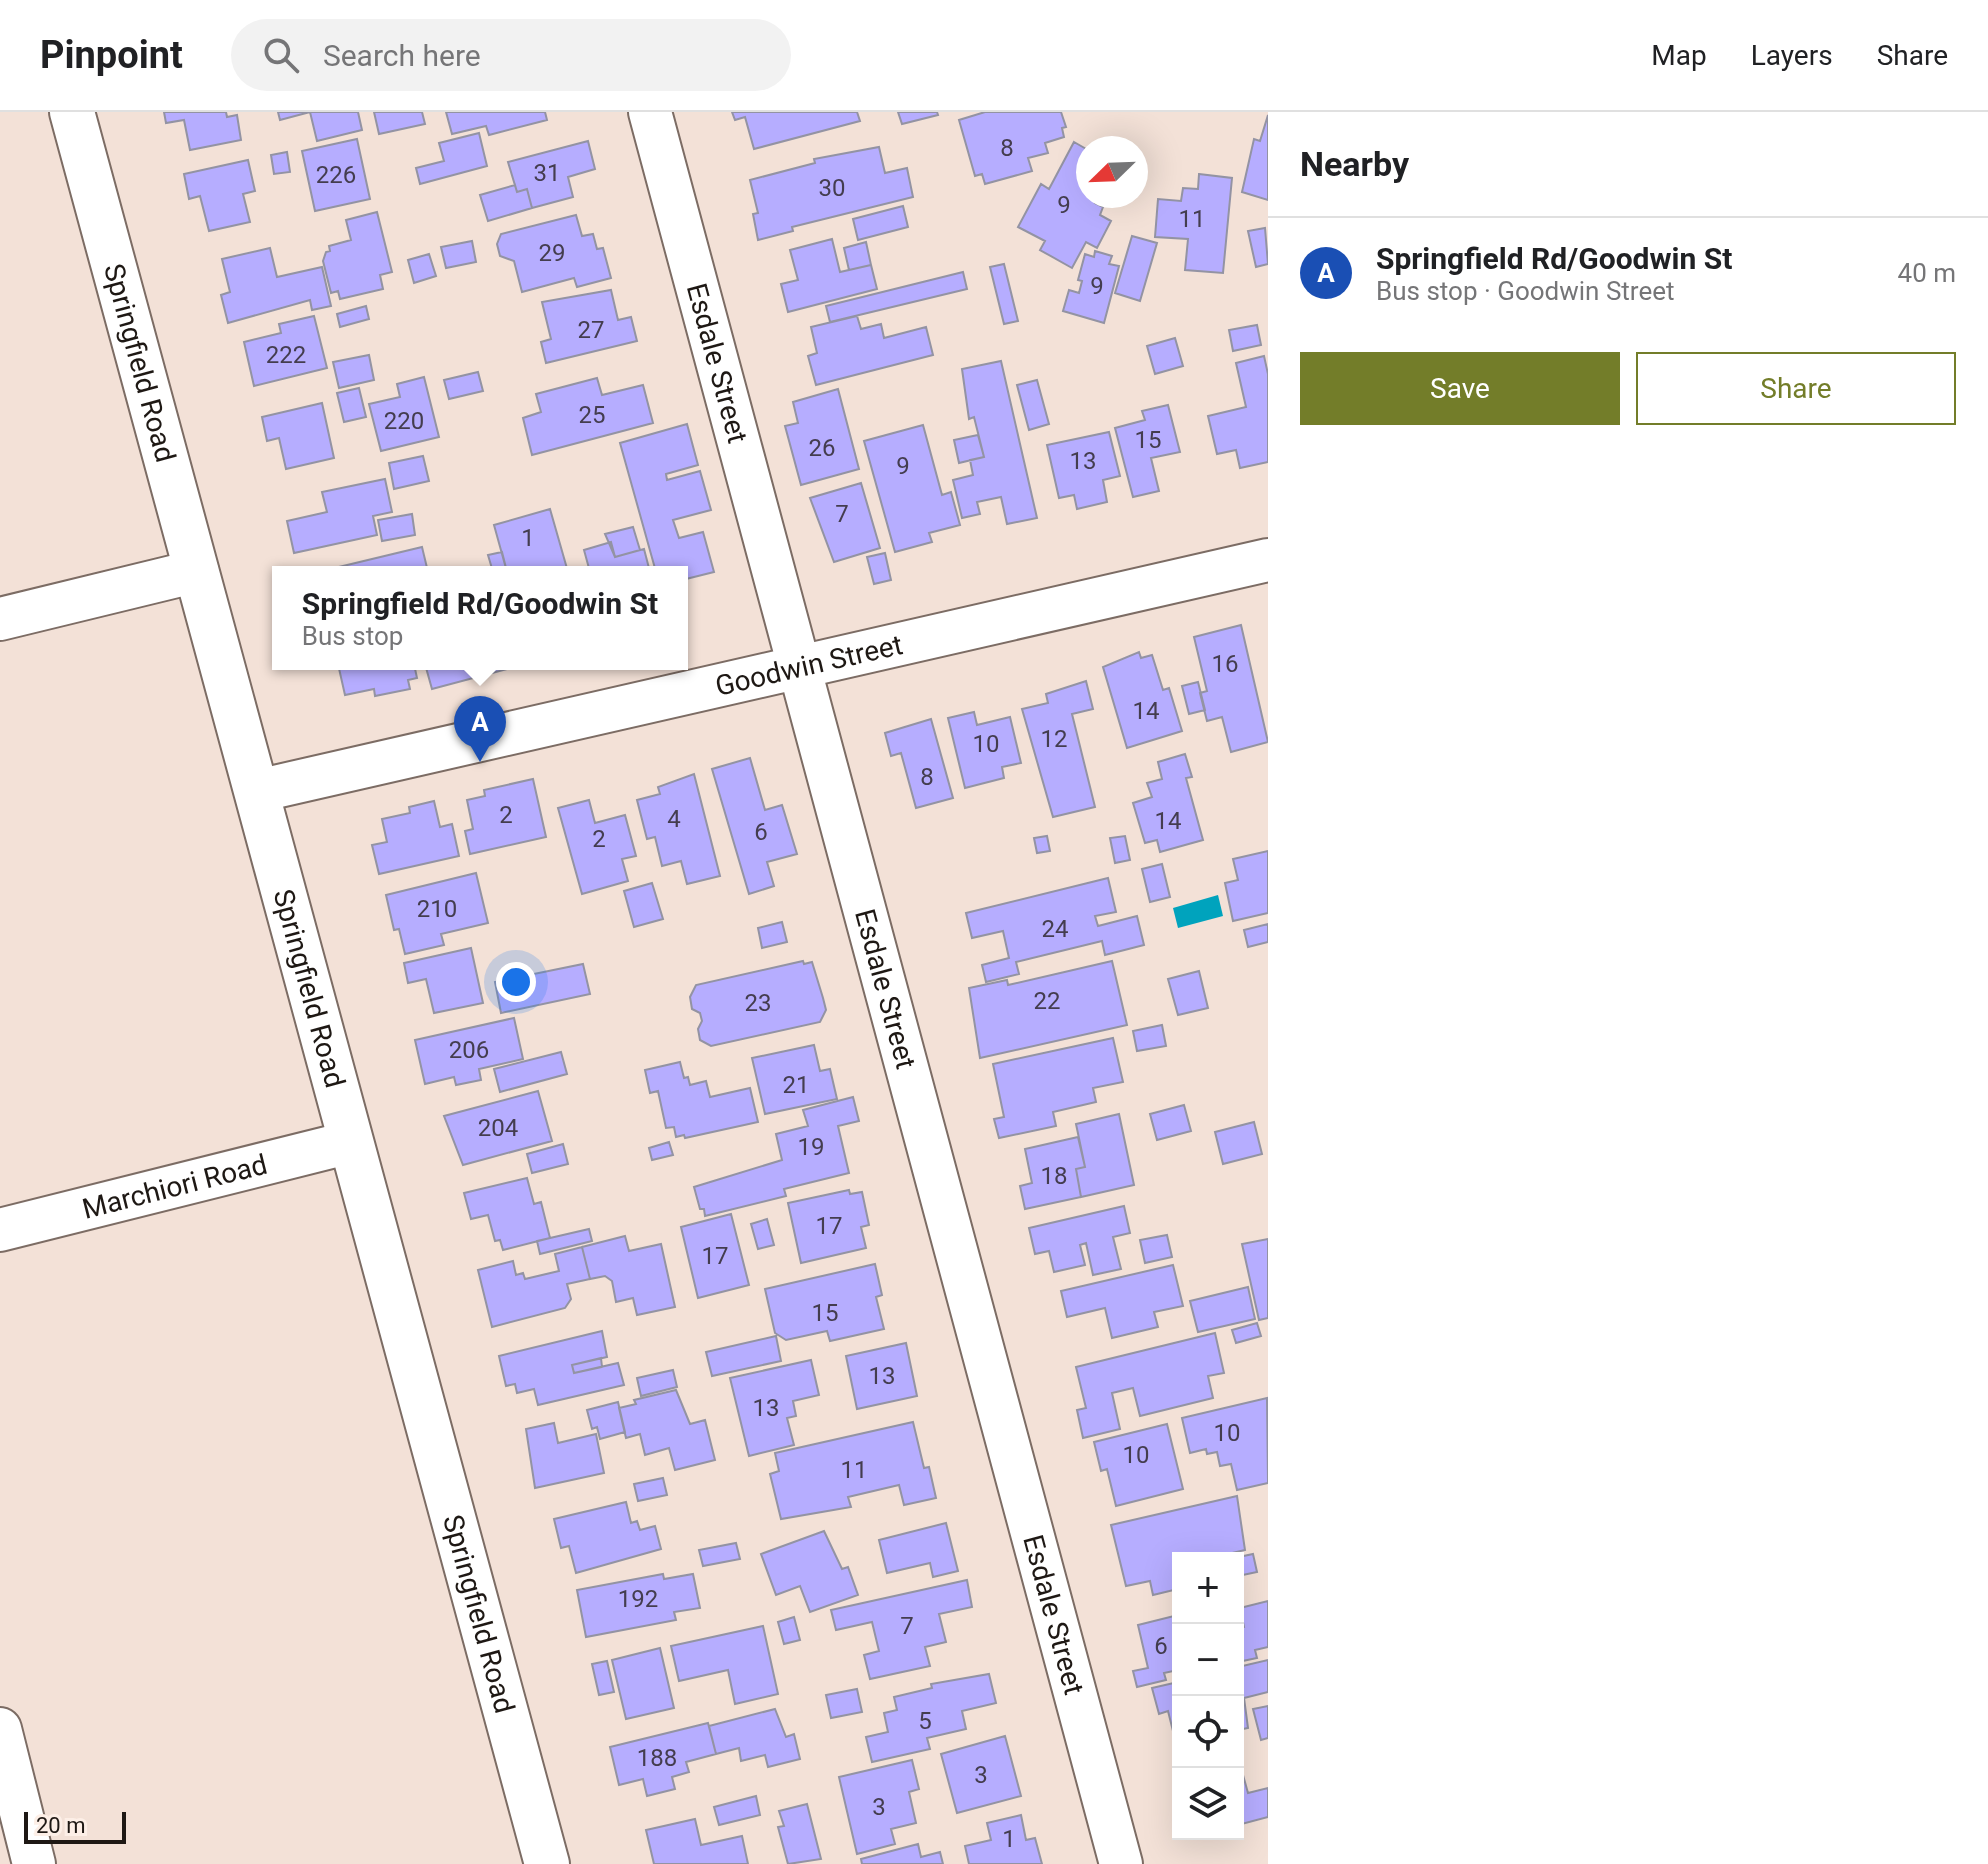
<!DOCTYPE html>
<meta charset="utf-8">
<style>
body{margin:0;font-family:Roboto,sans-serif;background:#f2f2f2;color:#202124}
.controls{position:absolute;right:24px;bottom:24px;display:grid;overflow:hidden;border-radius:0px;box-shadow:0 8px 32px #0002}
.controls button{width:72px;height:72px;display:grid;place-items:center;padding:0;border:0;border-bottom:2px solid #e0e0e0;background:#fff;color:#202124;font:40px sans-serif}
.compass{position:absolute;left:1076px;top:24px;width:72px;height:72px;border-radius:50%;background:#fff;box-shadow:0 8px 32px #0002;rotate:247deg}
.scale{position:absolute;left:24px;bottom:20px;width:102px;box-sizing:border-box;padding-left:8px;border:4px solid #1e1814;border-top:0;font-size:22px;line-height:28px;white-space:nowrap;color:#1e1814;-webkit-text-stroke:6px #fdefe7;paint-order:stroke}
.you{position:absolute;left:516px;top:870px;width:28px;height:28px;margin:-20px;border:6px solid #fff;border-radius:50%;background:#1a73e8;box-shadow:0 0 0 12px #1a73e833}
.badge{display:grid;place-items:center;width:52px;height:52px;border-radius:50%;background:#737d29;color:#fff;font-size:26px;font-weight:700}
.pin{position:absolute;translate:-50% -66px;filter:drop-shadow(0 2px 4px #0008)}
.pin::after{content:'';position:absolute;top:42px;width:28px;height:24px;background:inherit;clip-path:polygon(0 0,100% 0,50% 100%)}
.popup{position:absolute;left:272px;top:454px;width:416px;height:104px;box-sizing:border-box;display:grid;place-content:center;border-radius:0px;background:#fff;filter:drop-shadow(0 2px 6px #0005);font-size:26px;white-space:nowrap;color:#757577}
.popup b{font-size:30px;color:#202124}
.popup::after{content:'';position:absolute;left:50%;top:100%;margin-left:-16px;border:16px solid transparent;border-top-color:#fff}
.list{margin:0;padding:0;list-style:none}
h2{display:flex;justify-content:space-between;align-items:center;height:104px;margin:0;padding:0 32px;font-size:34px}
h2 small{font-size:26px;font-weight:400;color:#757577}
.list li{display:grid;grid-template-columns:52px 1fr auto;gap:24px;align-items:center;box-sizing:border-box;height:112px;padding:0 32px;border-top:2px solid #e0e0e0}
.list b{display:block;font-size:30px;white-space:nowrap}
.list p{margin:0;font-size:26px;white-space:nowrap;color:#757577}
.list em{font-size:26px;font-style:normal;color:#757577}
.actions{display:flex;gap:16px;padding:24px 32px}
.actions a{flex:1;padding:18px 0;border:2px solid #737d29;border-radius:0px;text-align:center;font-size:28px;color:#737d29}
.actions .main{background:#737d29;color:#fff}
.icon{flex:none;width:44px;height:44px;fill:none;stroke:currentColor;stroke-width:2;stroke-linecap:round;stroke-linejoin:round}
.map{position:relative;flex:none;width:1268px;height:1752px;overflow:hidden}
header{display:flex;align-items:center;gap:48px;box-sizing:border-box;height:112px;padding:0 40px;background:#fff;border-bottom:2px solid #e0e0e0}
header strong{font-size:38px}
nav{display:flex;gap:44px;margin-inline-start:auto;font-size:28px}
.search{width:560px;height:72px;background:#f2f2f2;display:flex;align-items:center;gap:20px;box-sizing:border-box;padding:0 28px;border-radius:44px;color:#757577;font-size:30px}
main{display:flex}
aside{flex:1;background:#fff}
.map>svg:first-child{display:block}
</style>
<header>
<strong>Pinpoint</strong>
<div class="search"><svg class="icon" aria-label="search" viewBox="0 0 24 24"><circle cx="10" cy="10" r="6"/><path d="M15 15l6 6"/></svg>Search here</div>
<nav><a>Map</a><a>Layers</a><a>Share</a></nav>
</header>
<main>
<div class="map">
<svg width="1268" height="1752" viewBox="0 0 1268 1752">
<rect width="100%" height="100%" fill="#f3e1d7"/>
<!-- water -->
<path fill="#00a3bd" d="M1218,783L1223,804L1178,816L1173,796Z"/>
<!-- building -->
<path fill="#b6adff" stroke="#9393a3" stroke-width="2" d="M164,0H226L227,5L237,3L241,28L190,38L184,8L166,11Z
M278,0H358L362,18L317,29L310,0L280,8Z
M374,0H422L425,12L379,22Z
M446,0H545L547,8L489,23L486,14L452,22Z
M732,0H857L860,9L754,37L745,5L735,8Z
M898,0H937L938,3L902,12Z
M985,0H1061L1066,15L1062,16L1064,25L1045,31L1048,41L1028,46L1032,59L985,72L982,62L975,64L959,8Z
M1268,3V88L1242,80L1254,27L1260,29Z
M479,21L487,54L420,72L416,56L444,49L439,31Z
M357,27L370,87L315,99L302,39Z
M588,29L595,57L568,65L573,85L532,96L527,77L517,80L508,50Z
M1074,30L1088,38V84H1098L1095,91L1103,95L1100,103L1111,109L1097,136L1086,130L1072,156L1040,138L1045,129L1018,115L1041,72L1049,77Z
M879,35L885,61L907,56L913,85L792,115L793,119L758,128L753,102L758,101L750,68L815,51L814,47Z
M287,40L290,60L274,62L271,43Z
M248,48L255,79L243,82L250,110L209,119L200,84L189,87L184,62Z
M1199,62L1232,66L1223,161L1185,158L1188,127L1155,125L1158,87L1181,89L1183,76L1198,77Z
M515,73L517,80L527,77L532,96L488,109L480,83Z
M903,94L908,115L858,128L853,107Z
M377,100L392,160L380,163L383,177L340,187L338,179L331,181L323,149L326,140L330,139L329,134L351,128L346,108Z
M576,103L582,124L593,122L597,137L603,136L611,166L577,175L574,166L522,180L514,149L500,144L497,132L501,122Z
M1265,116L1268,152L1256,155L1248,119Z
M1132,124L1157,131L1140,189L1115,181Z
M832,127L840,160L871,153L877,177L788,200L781,172L798,168L790,138Z
M472,129L476,150L446,156L441,135Z
M866,130L871,153L849,158L844,136Z
M270,136L277,165L322,155L331,194L312,198L310,188L228,211L221,183L230,180L222,147Z
M1095,139L1112,144L1109,152L1119,154L1104,211L1063,199L1069,178L1079,181L1082,169L1078,168L1085,142L1094,145Z
M429,142L436,164L414,171L408,148Z
M1004,152L1018,209L1004,212L990,155Z
M963,160L967,177L830,210L826,194Z
M611,178L618,208L631,205L637,229L546,251L541,230L551,227L542,190Z
M366,194L369,207L340,215L337,202Z
M314,204L327,256L254,274L244,230L281,221L279,212Z
M857,204L861,217L881,212L884,226L926,215L933,243L816,273L808,244L817,241L811,215Z
M1257,213L1261,233L1233,239L1229,218Z
M1175,226L1183,254L1155,262L1147,234Z
M369,243L374,268L339,276L333,250Z
M1264,244L1268,262V350L1240,356L1236,338L1217,342L1208,304L1246,295L1236,251Z
M1001,249L1037,406L1007,412L1001,385L977,390L980,402L962,406L953,368L973,363L970,348L984,345L974,305L969,307L962,257Z
M478,260L483,279L449,287L444,268Z
M424,265L439,325L381,339L369,292L400,285L397,272Z
M597,266L602,283L643,273L653,311L532,343L523,306L541,300L536,282Z
M1037,268L1049,312L1029,318L1017,273Z
M359,276L366,305L344,310L337,281Z
M838,277L859,357L801,373L785,314L798,311L793,290Z
M322,291L334,346L286,357L279,326L267,329L262,305Z
M1168,293L1180,340L1151,346L1159,379L1133,385L1115,316L1145,308L1142,299Z
M687,312L698,353L666,362L667,368L700,359L711,398L673,408L679,426L703,420L714,460L682,468L686,483L682,484V460H656L620,331Z
M923,313L942,383L951,380L960,413L929,421L932,430L895,440L864,329Z
M1109,320L1120,364L1103,368L1107,390L1077,397L1074,383L1059,386L1047,333Z
M978,323L984,345L959,351L954,328Z
M423,344L429,369L394,377L389,351Z
M385,367L392,400L373,404L377,423L294,441L287,409L327,400L322,380Z
M861,371L880,436L834,450L810,386Z
M550,397L568,460H507L494,413Z
M412,402L415,423L382,429L378,408Z
M633,415L640,438L615,445L605,422Z
M611,430L615,445L644,437L650,460H590L584,438Z
M422,435L428,460H318Z
M502,440L507,460H493L488,443Z
M885,441L891,468L874,472L867,445Z
M1241,513L1268,630L1231,640L1222,605L1207,609L1200,581L1207,579L1194,525Z
M1139,540L1141,546L1152,543L1163,578L1169,576L1182,619L1127,636L1103,555Z
M338,552H414L417,566L408,568L410,577L375,584L374,577L345,583Z
M425,552H514L515,555L432,577Z
M1086,569L1093,597L1072,602L1095,695L1053,705L1022,597L1048,591L1046,582Z
M1198,570L1205,598L1189,602L1182,574Z
M974,600L977,613L1010,605L1021,651L1002,655L1004,666L965,676L948,606Z
M931,607L953,686L916,696L901,641L891,644L885,621Z
M1185,642L1192,665L1186,666L1203,728L1160,740L1157,728L1145,731L1133,691L1152,685L1147,671L1162,667L1158,650Z
M750,646L765,698L782,693L797,742L767,750L774,774L749,782L712,657Z
M694,662L720,764L687,772L681,749L662,754L655,725L647,727L637,688L660,682L658,675Z
M533,667L546,725L470,742L465,719L473,717L467,688L485,684L484,678Z
M589,688L595,711L625,703L636,744L622,747L628,769L582,782L558,696Z
M434,689L440,715L452,712L459,744L379,762L372,733L387,730L382,707L410,701L409,695Z
M1047,724L1050,739L1037,741L1034,726Z
M1125,724L1130,748L1115,751L1110,726Z
M1268,739V801L1233,809L1225,771L1238,768L1233,747Z
M1162,752L1170,785L1150,790L1142,757Z
M476,761L488,811L441,822L444,833L405,842L399,817L394,818L386,783Z
M1108,766L1116,800L1095,804L1098,814L1137,804L1144,833L1105,843L1102,829L1016,850L1019,862L986,870L982,853L1009,846L1003,819L972,826L966,801Z
M652,771L663,807L634,815L624,779Z
M782,810L787,830L762,836L758,816Z
M1268,812V830L1248,835L1244,818Z
M471,836L483,891L434,901L426,867L408,871L404,851Z
M803,849L804,852L812,850L823,886L826,898L820,910L711,934L700,928L698,917L702,909L700,901L692,897L690,885L696,873Z
M1112,849L1127,913L980,946L969,876L1007,868L1008,873Z
M583,852L590,882L501,901L495,870Z
M1199,859L1208,896L1178,903L1168,867Z
M514,906L523,947L479,957L481,968L456,973L454,965L425,972L415,928Z
M1162,913L1166,934L1137,939L1133,919Z
M1113,926L1123,970L1093,976L1096,990L1053,1000L1056,1014L999,1026L994,1007L1004,1005L993,952Z
M814,933L820,959L830,957L837,987L765,1002L752,946Z
M561,940L567,962L500,980L494,957Z
M680,950L684,966L688,965L690,973L706,969L710,985L750,976L758,1010L685,1026L684,1023L676,1025L674,1015L666,1016L658,979L650,981L645,958Z
M538,979L552,1029L463,1053L444,1004Z
M853,985L859,1009L838,1014L849,1061L784,1077L786,1084L705,1104L704,1097H700L694,1075L782,1048L776,1022L808,1014L803,998Z
M1184,993L1191,1019L1157,1028L1150,1002Z
M1119,1002L1134,1073L1081,1085L1076,1057L1085,1055L1076,1012Z
M1254,1010L1262,1042L1223,1052L1215,1020Z
M1078,1025L1085,1055L1076,1057L1081,1085L1025,1097L1020,1074L1032,1071L1025,1037Z
M669,1030L673,1043L652,1048L649,1036Z
M563,1032L568,1052L532,1061L527,1042Z
M527,1066L534,1092L541,1090L550,1126L503,1138L500,1128L495,1129L488,1103L471,1107L464,1081Z
M849,1078L850,1082L862,1080L869,1113L861,1115L866,1136L801,1151L788,1091Z
M1124,1094L1130,1121L1113,1125L1121,1157L1093,1163L1086,1131L1080,1133L1085,1153L1054,1160L1049,1139L1035,1142L1029,1116Z
M731,1102L749,1173L698,1186L681,1115Z
M767,1107L774,1133L758,1137L751,1112Z
M589,1117L592,1129L540,1142L537,1129Z
M1167,1123L1172,1145L1145,1151L1140,1128Z
M625,1124L629,1139L661,1132L675,1195L637,1203L633,1186L616,1190L612,1169L605,1164L590,1167L582,1135Z
M1268,1127V1206L1259,1208L1242,1132Z
M582,1135L590,1167L567,1172L571,1187L565,1196L492,1215L478,1158L513,1149L516,1163L523,1161L525,1167L559,1159L555,1142Z
M875,1152L882,1183L876,1185L884,1217L830,1229L827,1219L786,1228L775,1221L765,1177Z
M1173,1153L1183,1194L1154,1200L1158,1215L1112,1226L1105,1196L1067,1205L1061,1179Z
M1248,1175L1255,1207L1198,1220L1190,1189Z
M1257,1211L1261,1224L1236,1231L1232,1218Z
M602,1219L607,1245L572,1253L574,1261L618,1251L624,1273L538,1293L534,1277L517,1281L515,1272L506,1274L499,1244Z
M1215,1221L1224,1261L1208,1264L1213,1286L1140,1304L1133,1276L1112,1281L1120,1317L1083,1326L1077,1298L1086,1296L1076,1255Z
M776,1224L781,1249L712,1264L706,1240Z
M906,1231L917,1284L857,1297L846,1244Z
M601,1246L602,1255L574,1261L572,1253Z
M811,1248L819,1283L793,1289L796,1304L787,1306L794,1333L749,1344L730,1266Z
M673,1258L677,1275L641,1284L637,1266Z
M676,1278L690,1312L705,1308L715,1348L675,1358L669,1336L645,1343L640,1322L626,1326L619,1296L636,1292L634,1288Z
M1267,1286L1268,1371L1237,1378L1231,1352L1220,1354L1217,1340L1207,1342L1206,1337L1190,1341L1182,1306Z
M618,1290L625,1320L600,1327L597,1315L592,1317L587,1298Z
M913,1310L924,1356L929,1355L936,1386L904,1393L899,1373L848,1385L851,1395L781,1407L770,1362L779,1359L775,1341Z
M554,1311L558,1331L596,1322L604,1361L535,1376L526,1317Z
M1167,1312L1183,1377L1116,1394L1107,1357L1101,1359L1094,1330Z
M663,1366L667,1383L638,1389L634,1372Z
M1237,1384L1245,1438L1211,1446H1178V1477L1153,1483L1150,1469L1126,1474L1111,1413Z
M626,1390L631,1411L637,1409L640,1418L655,1414L661,1437L576,1461L569,1434L561,1436L554,1407Z
M946,1411L958,1459L933,1465L930,1451L887,1461L879,1428Z
M824,1419L842,1457L848,1455L858,1483L810,1500L800,1474L776,1483L761,1442Z
M736,1431L740,1447L703,1454L699,1438Z
M1253,1442L1257,1460L1238,1464V1446H1234Z
M663,1462L664,1467L693,1462L700,1496L674,1500L676,1508L586,1525L577,1478Z
M967,1468L972,1495L939,1502L946,1530L925,1535L930,1554L870,1567L864,1543L879,1539L872,1510L836,1518L831,1498Z
M1268,1489V1535L1255,1538L1257,1546L1238,1550V1516L1244,1515L1240,1496Z
M1178,1503V1558L1164,1561L1166,1568L1137,1575L1133,1559L1148,1556L1138,1513Z
M794,1505L800,1528L784,1532L778,1510Z
M763,1514L778,1582L735,1592L728,1558L679,1569L671,1534Z
M660,1536L674,1596L626,1607L612,1548Z
M1268,1548V1580L1244,1586L1248,1616L1238,1618V1555Z
M607,1549L614,1580L599,1583L592,1552Z
M989,1562L996,1591L962,1599L966,1617L927,1626L930,1637L872,1650L866,1625L888,1620L884,1601L897,1598L894,1585L932,1576L931,1572Z
M1178,1570V1639L1168,1599L1159,1602L1152,1576Z
M857,1577L862,1600L831,1606L826,1583Z
M1268,1594V1626L1261,1628L1253,1597Z
M775,1597L786,1625L794,1622L800,1647L768,1655L765,1643L741,1649L739,1636L716,1642L709,1614Z
M708,1611L716,1642L686,1650L689,1660L672,1665L675,1677L647,1684L643,1667L619,1673L610,1635Z
M1005,1624L1021,1684L957,1701L941,1642Z
M1238,1645L1248,1681L1268,1676V1705L1238,1713Z
M912,1648L919,1677L909,1680L916,1711L891,1717L895,1732L857,1742L839,1665Z
M756,1684L760,1703L719,1713L714,1695Z
M807,1692L821,1747L788,1752L778,1715L784,1714L779,1699Z
M1021,1703L1026,1728L1035,1726L1042,1752H969L965,1734L991,1728L987,1711Z
M695,1707L701,1733L742,1724L748,1752H654L646,1718Z
M918,1732L921,1745L940,1740L943,1752H862L861,1747Z"/>
<g fill="none" stroke-linecap="round" stroke-linejoin="round">
<!-- minor casing -->
<g stroke="#7c6c64" stroke-width="46">
<g id="minor">
<path id="s1" d="M650,0L1121,1752"/>
<path d="M0,507L197,459"/>
<path id="s2" d="M257,679L1268,448"/>
<path id="s3" d="M0,1118L351,1030"/>
<path d="M0,1617L34,1752"/>
</g>
</g>
<!-- major casing -->
<g stroke="#7c6c64" stroke-width="48">
<g id="major">
<path id="s4" d="M72,0L547,1752"/>
</g>
</g>
<!-- minor -->
<use href="#minor" stroke="#fff" stroke-width="42"/>
<!-- major -->
<use href="#major" stroke="#fff" stroke-width="44"/>
</g>
<g text-anchor="middle" stroke-width="8" stroke-linejoin="round" paint-order="stroke">
<!-- number labels -->
<g font-size="24" fill="#443d4f">
<text x="1007" y="44">8</text>
<text x="547" y="69">31</text>
<text x="336" y="71">226</text>
<text x="832" y="84">30</text>
<text x="1064" y="101">9</text>
<text x="1192" y="115">11</text>
<text x="552" y="149">29</text>
<text x="1097" y="182">9</text>
<text x="591" y="226">27</text>
<text x="286" y="251">222</text>
<text x="592" y="311">25</text>
<text x="404" y="317">220</text>
<text x="1148" y="336">15</text>
<text x="822" y="344">26</text>
<text x="1083" y="357">13</text>
<text x="903" y="362">9</text>
<text x="842" y="410">7</text>
<text x="528" y="434">1</text>
<text x="1225" y="560">16</text>
<text x="1146" y="607">14</text>
<text x="1054" y="635">12</text>
<text x="986" y="640">10</text>
<text x="927" y="673">8</text>
<text x="506" y="711">2</text>
<text x="674" y="715">4</text>
<text x="1168" y="717">14</text>
<text x="761" y="728">6</text>
<text x="599" y="735">2</text>
<text x="437" y="805">210</text>
<text x="1055" y="825">24</text>
<text x="1047" y="897">22</text>
<text x="758" y="899">23</text>
<text x="469" y="946">206</text>
<text x="796" y="981">21</text>
<text x="498" y="1024">204</text>
<text x="811" y="1043">19</text>
<text x="1054" y="1072">18</text>
<text x="829" y="1122">17</text>
<text x="715" y="1152">17</text>
<text x="825" y="1209">15</text>
<text x="882" y="1272">13</text>
<text x="766" y="1304">13</text>
<text x="1227" y="1329">10</text>
<text x="1136" y="1351">10</text>
<text x="854" y="1366">11</text>
<text x="638" y="1495">192</text>
<text x="907" y="1522">7</text>
<text x="1161" y="1542">6</text>
<text x="925" y="1617">5</text>
<text x="657" y="1654">188</text>
<text x="981" y="1671">3</text>
<text x="879" y="1703">3</text>
<text x="1009" y="1735">1</text>
</g>
<!-- street labels -->
<g font-size="28" fill="#1e1814" stroke="#fdefe7">
<text dy="10" stroke="none"><textPath href="#s1" startOffset="260">Esdale Street</textPath></text>
<text dy="10" stroke="none"><textPath href="#s4" startOffset="260">Springfield Road</textPath></text>
<text dy="10" stroke="none"><textPath href="#s2" startOffset="566">Goodwin Street</textPath></text>
<text dy="10" stroke="none"><textPath href="#s4" startOffset="908">Springfield Road</textPath></text>
<text dy="10" stroke="none"><textPath href="#s1" startOffset="908">Esdale Street</textPath></text>
<text dy="10" stroke="none"><textPath href="#s3" startOffset="180">Marchiori Road</textPath></text>
<text dy="10" stroke="none"><textPath href="#s4" startOffset="1556">Springfield Road</textPath></text>
<text dy="10" stroke="none"><textPath href="#s1" startOffset="1556">Esdale Street</textPath></text>
</g>
</g>
</svg>
<div class="controls">
<button>+</button>
<button>−</button>
<button><svg class="icon" aria-label="locate" viewBox="0 0 24 24"><circle cx="12" cy="12" r="6"/><path d="M12 2v4M12 18v4M2 12h4M18 12h4"/></svg></button>
<button><svg class="icon" aria-label="layers" viewBox="0 0 24 24"><path d="M12 4l9 5-9 5-9-5zM3 14l9 5 9-5"/></svg></button>
</div>
<svg class="compass" viewBox="-18 -18 36 36"><path d="M0-13l5 13h-10z" fill="#e53935"/><path d="M0 13l5-13h-10z" fill="#757577"/></svg>
<div class="scale">20 m</div>
<div class="you"></div>
<div class="pin badge" style="left:480px;top:650px;background:#1a4fb4">A</div>
<div class="popup"><b>Springfield Rd/Goodwin St</b>Bus stop</div>
</div>
<aside>
<h2>Nearby<small></small></h2>
<ul class="list">
<li><span class="badge" style="background:#1a4fb4">A</span><div><b>Springfield Rd/Goodwin St</b><p>Bus stop · Goodwin Street</p></div><em>40 m</em></li>
</ul>
<div class="actions"><a class="main">Save</a><a>Share</a></div>
</aside>
</main>
